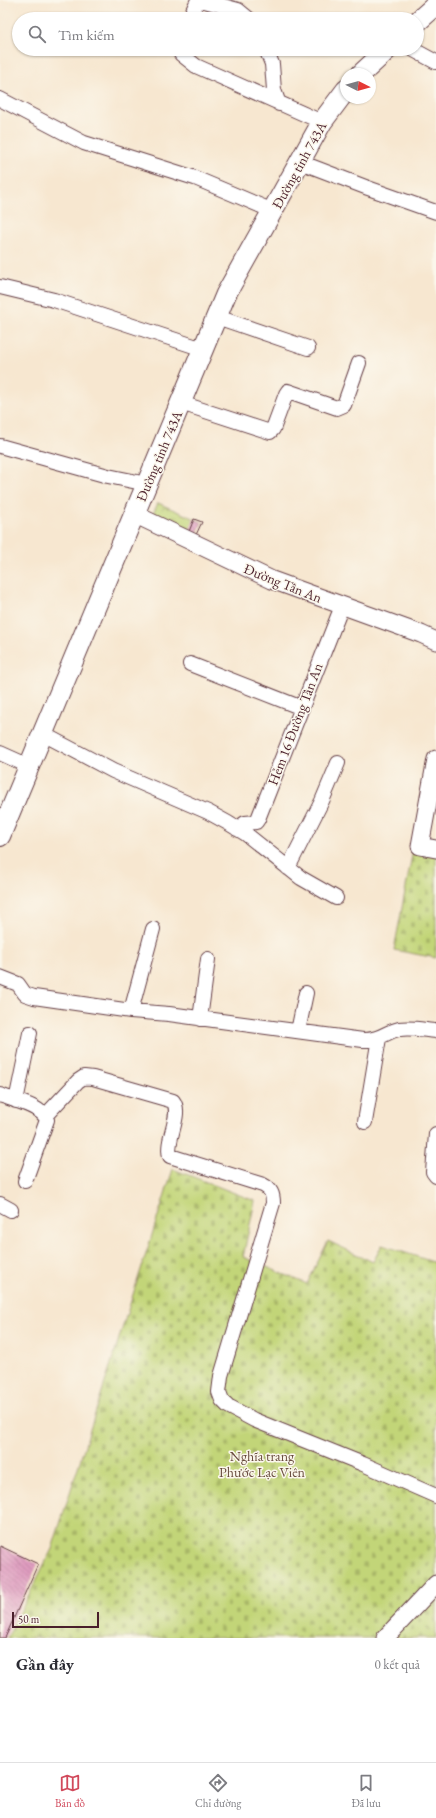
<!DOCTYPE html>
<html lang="vi">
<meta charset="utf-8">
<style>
body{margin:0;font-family:"EB Garamond",serif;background:#f2f2f3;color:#2b2b33}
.compass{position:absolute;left:340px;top:68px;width:36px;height:36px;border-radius:50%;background:#fff;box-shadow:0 1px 3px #0004;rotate:96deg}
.scale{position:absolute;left:12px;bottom:10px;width:87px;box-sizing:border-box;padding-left:4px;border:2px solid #4a1f2b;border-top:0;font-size:11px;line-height:14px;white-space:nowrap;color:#4a1f2b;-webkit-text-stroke:3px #fbf7ec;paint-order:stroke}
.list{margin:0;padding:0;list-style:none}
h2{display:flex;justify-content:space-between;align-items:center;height:52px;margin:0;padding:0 16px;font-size:17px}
h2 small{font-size:13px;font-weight:400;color:#7c7c81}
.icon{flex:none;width:22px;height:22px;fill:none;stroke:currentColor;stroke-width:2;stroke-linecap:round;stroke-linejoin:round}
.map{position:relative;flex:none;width:436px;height:1638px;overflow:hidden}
.search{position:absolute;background:#fff;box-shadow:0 1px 3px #0004;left:12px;right:12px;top:12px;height:44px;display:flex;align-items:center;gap:10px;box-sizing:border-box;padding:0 14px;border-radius:22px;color:#7c7c81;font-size:15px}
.sheet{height:124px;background:#fff}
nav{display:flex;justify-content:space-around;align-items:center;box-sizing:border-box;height:56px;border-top:1px solid #e1e1e2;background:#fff;font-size:11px;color:#7c7c81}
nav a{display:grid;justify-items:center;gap:2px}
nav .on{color:#d1495b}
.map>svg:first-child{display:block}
</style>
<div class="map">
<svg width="436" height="1638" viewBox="0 0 436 1638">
<defs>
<pattern id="cemetery-stones" width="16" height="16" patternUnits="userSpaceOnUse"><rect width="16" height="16" fill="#c2d578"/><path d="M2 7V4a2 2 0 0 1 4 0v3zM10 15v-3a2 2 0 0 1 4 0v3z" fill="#a8b668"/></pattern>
<pattern id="park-crowns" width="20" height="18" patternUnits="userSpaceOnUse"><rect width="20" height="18" fill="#c2d578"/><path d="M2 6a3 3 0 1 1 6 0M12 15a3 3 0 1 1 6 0" fill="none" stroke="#a8b668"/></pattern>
<pattern id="building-back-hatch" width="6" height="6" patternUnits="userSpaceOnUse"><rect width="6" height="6" fill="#df9cbf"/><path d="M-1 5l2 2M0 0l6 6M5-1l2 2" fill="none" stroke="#b77f9b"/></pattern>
</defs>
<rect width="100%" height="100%" fill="#fbf7ec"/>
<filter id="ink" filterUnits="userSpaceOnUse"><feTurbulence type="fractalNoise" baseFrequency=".025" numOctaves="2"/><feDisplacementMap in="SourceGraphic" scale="8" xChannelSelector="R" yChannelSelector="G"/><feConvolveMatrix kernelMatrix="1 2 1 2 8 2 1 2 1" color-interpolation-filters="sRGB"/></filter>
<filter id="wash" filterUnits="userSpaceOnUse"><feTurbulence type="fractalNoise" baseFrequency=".012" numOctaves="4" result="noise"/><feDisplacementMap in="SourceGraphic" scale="16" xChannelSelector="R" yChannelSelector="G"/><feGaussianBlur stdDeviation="0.9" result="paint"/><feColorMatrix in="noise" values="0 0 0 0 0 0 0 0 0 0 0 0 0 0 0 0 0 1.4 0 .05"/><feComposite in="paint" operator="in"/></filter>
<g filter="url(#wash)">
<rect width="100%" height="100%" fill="#f7e7d0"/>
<!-- cemetery -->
<path fill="url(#cemetery-stones)" stroke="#867a52" d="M413,850L436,855V958L394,950Z
M173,1169L255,1201L243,1257L307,1284L328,1241L373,1262L382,1245L436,1263V1638H7L52,1549Z"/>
<!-- park -->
<path fill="url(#park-crowns)" stroke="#867a52" d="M158,503L202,522L195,537L151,518Z"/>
<g id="blocks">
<!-- building -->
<path fill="url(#building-back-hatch)" d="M194,519L202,522L195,537L188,534Z
M0,1546L38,1564L5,1638H0Z"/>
</g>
</g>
<g filter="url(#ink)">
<use href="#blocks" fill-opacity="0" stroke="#643d44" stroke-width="1"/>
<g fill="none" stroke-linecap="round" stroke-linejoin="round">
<!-- minor casing -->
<g stroke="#643d44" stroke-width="16">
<path id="minor" d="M201,0L238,10L249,19
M189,19L198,0
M178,49L181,54L196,66L322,122
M266,49L272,64L274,90L279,104
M412,49L436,62
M0,99L84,143L195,178L273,211
M300,162L368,188L436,212
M0,287L54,300L203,349
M217,317L308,348
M181,403L270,432L273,429L286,394L288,391L337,408L344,405L359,363
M0,446L108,476L147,484
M190,664L302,708
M43,734L113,771L208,812L228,823L246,834L301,878L336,898
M0,753L29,766
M237,829L245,823L256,822L258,819L342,606
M288,868L322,801L338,763
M0,977L18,984L25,994L34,997L131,1011L169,1014L363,1040C381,1040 385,1032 399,1029C411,1027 424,1030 436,1031
M131,1011L153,929
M200,1019L208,959
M298,1031L306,993
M0,1095C13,1100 42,1106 47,1120L25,1181
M16,1101L30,1033
M45,1116L78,1081L84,1077L93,1078L173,1101C183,1114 165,1140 170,1156L263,1185C271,1189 273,1194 273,1203L221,1376L219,1392L222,1400L228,1406L254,1420L363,1464L436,1496
M365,1122L379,1038
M436,1134L433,1172L436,1176
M0,1204L11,1210"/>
</g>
<!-- tertiary casing -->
<g stroke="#643d44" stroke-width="19">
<path id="tertiary" d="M134,514L272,580L421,634L436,641
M436,759L420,846L436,849
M385,1638L436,1584"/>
</g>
<!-- secondary casing -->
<g stroke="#643d44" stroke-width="22">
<path id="secondary" d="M417,22L436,5
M361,74L388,49
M0,836L226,294L322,122L346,90"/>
</g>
<!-- minor -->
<use href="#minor" stroke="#fff" stroke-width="14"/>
<!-- tertiary -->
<use href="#tertiary" stroke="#fff" stroke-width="17"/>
<!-- secondary -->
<use href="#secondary" stroke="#fff" stroke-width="20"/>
</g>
</g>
<g text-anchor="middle" stroke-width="3" stroke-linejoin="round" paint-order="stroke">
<!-- street labels -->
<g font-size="14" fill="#4a1f2b" stroke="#fbf7ec">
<text transform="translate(299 165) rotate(-61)" y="5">Đường tỉnh 743A</text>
<text transform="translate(159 456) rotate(-67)" y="5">Đường tỉnh 743A</text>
<text transform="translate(283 583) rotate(22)" y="5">Đường Tân An</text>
<text transform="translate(295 724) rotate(-69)" y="5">Hẻm 16 Đường Tân An</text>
</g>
<!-- park labels -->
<g font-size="14" fill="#684c3e" stroke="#fbf7ec">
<text x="262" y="1461">Nghĩa trang<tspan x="262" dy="16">Phước Lạc Viên</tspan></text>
</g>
</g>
</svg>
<svg class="compass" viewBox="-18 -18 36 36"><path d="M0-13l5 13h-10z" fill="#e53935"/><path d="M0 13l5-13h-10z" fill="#7c7c81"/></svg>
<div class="scale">50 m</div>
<div class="search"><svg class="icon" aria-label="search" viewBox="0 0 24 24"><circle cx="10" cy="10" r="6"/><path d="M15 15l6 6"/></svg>Tìm kiếm</div>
</div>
<section class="sheet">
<h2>Gần đây<small>0 kết quả</small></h2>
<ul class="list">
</ul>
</section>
<nav>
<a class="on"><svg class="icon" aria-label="map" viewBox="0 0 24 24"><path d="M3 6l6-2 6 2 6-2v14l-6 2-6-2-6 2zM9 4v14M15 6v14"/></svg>Bản đồ</a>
<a><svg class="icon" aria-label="directions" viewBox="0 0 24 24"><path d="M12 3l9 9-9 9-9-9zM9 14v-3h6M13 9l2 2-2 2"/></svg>Chỉ đường</a>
<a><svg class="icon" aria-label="saved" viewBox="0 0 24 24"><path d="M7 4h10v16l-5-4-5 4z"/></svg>Đã lưu</a>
</nav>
